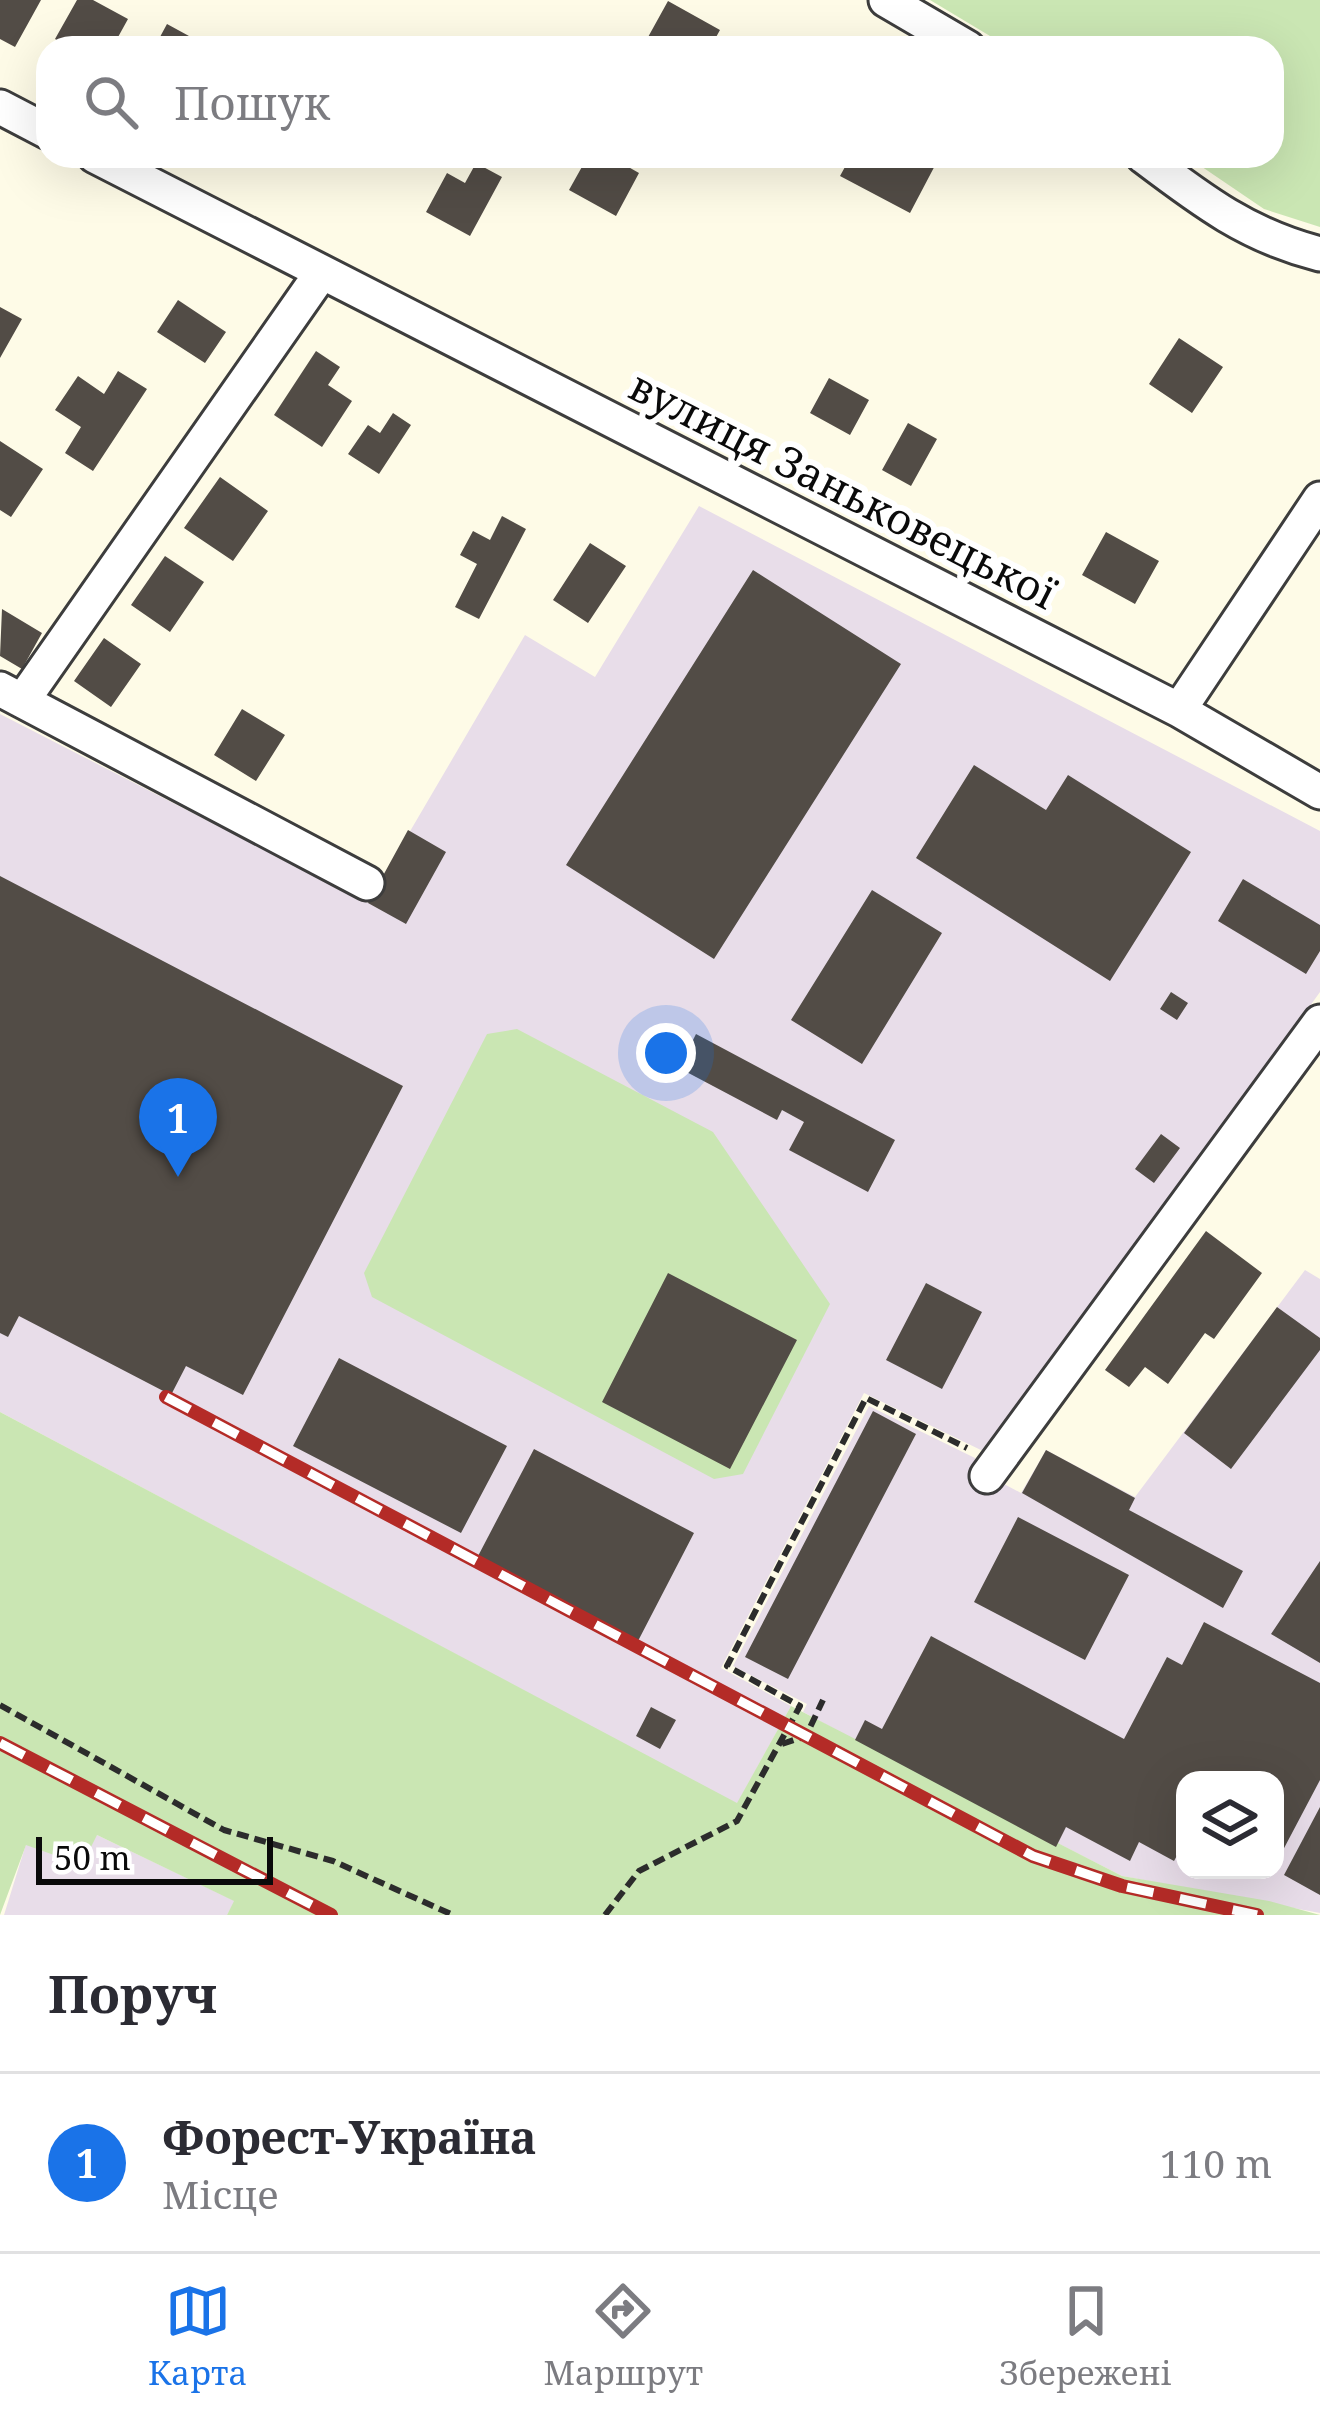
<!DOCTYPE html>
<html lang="uk">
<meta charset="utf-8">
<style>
body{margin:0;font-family:"Noto Serif",serif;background:#f2f2f3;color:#2b2b33}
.controls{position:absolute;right:36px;bottom:36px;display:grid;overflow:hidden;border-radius:24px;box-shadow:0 12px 48px #0002}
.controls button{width:108px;height:108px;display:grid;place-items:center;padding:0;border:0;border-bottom:3px solid #e1e1e2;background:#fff;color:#2b2b33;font:60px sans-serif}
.scale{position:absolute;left:36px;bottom:30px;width:237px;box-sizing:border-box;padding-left:12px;border:6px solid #0a0a0a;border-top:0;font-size:33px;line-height:42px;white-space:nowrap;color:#0a0a0a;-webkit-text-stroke:9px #fff;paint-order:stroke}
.you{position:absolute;left:666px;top:1053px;width:42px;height:42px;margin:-30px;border:9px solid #fff;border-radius:50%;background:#1a73e8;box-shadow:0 0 0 18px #1a73e833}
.badge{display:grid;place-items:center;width:78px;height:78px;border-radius:50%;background:#1a73e8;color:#fff;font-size:39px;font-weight:700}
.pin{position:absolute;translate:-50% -99px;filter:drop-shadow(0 3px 6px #0008)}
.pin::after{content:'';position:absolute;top:63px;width:42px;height:36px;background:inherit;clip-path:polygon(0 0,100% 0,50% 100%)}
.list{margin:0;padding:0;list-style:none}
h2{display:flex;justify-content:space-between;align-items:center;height:156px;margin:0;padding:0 48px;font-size:51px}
h2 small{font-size:39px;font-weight:400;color:#7c7c81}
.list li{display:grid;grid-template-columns:78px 1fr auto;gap:36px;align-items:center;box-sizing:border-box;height:180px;padding:0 48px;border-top:3px solid #e1e1e2}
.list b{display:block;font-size:45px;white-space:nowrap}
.list p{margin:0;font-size:39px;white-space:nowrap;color:#7c7c81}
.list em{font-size:39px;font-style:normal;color:#7c7c81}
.icon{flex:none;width:66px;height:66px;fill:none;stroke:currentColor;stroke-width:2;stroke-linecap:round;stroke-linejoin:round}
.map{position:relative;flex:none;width:1320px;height:1915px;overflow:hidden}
.search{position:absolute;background:#fff;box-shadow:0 12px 48px #0002;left:36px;right:36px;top:36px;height:132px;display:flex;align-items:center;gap:30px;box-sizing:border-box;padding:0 42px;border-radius:36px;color:#7c7c81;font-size:45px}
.sheet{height:336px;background:#fff}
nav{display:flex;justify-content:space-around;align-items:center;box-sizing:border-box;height:168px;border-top:3px solid #e1e1e2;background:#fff;font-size:33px;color:#7c7c81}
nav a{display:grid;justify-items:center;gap:6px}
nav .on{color:#1a73e8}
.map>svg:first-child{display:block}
</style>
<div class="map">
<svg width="1320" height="1915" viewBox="0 0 1320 1915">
<rect width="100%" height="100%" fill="#fefbe7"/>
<!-- industrial -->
<path fill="#e8dde9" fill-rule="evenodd" d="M699,506L1320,831V992L987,1453L864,1393L721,1668L791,1706L737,1804L0,1412V714L368,903L525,635L595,677Z
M1305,1270L1320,1279V1913L1122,1876L855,1740L803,1712L807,1704L733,1666L869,1406L975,1458L978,1470L1021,1493L1046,1450L1135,1497ZM1185,1780H1275V1870H1185Z
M97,1835L235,1901L227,1915H4L26,1844Z"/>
<!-- green -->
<path fill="#cae6b3" d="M930,0H1320V227L1264,209L1186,156H1272V48H1010Z
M517,1029L713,1132L830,1304L743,1474L714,1479L372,1297L364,1273L487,1034Z
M0,1412L737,1803L791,1706L1122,1876L1269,1901L1320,1915H227L234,1901L97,1835L82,1865L26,1845L0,1915Z"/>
<!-- building -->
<path fill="#524c46" d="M0,0H41L15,47L0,39Z
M77,0H93L128,19L112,48H71L55,39Z
M668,1L720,30L710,48H642Z
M167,24L211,48H154Z
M588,156H609L639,173L616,216L569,190Z
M851,156H940L910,213L840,176Z
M476,163L502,177L470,236L426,212L447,173L465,183Z
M178,300L226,332L205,363L157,332Z
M0,307L22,319L0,358Z
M1179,338L1223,367L1192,413L1149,384Z
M316,351L340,367L328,385L352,401L322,447L274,415Z
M118,371L147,389L93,471L65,453L81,427L55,410L78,376L104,394Z
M829,378L869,400L850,435L810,413Z
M393,413L411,425L379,474L348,454L368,425L380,433Z
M908,423L937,439L911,486L882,470Z
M0,441L43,469L11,517L0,510Z
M220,477L268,511L233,561L184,528Z
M502,516L526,529L479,619L455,607L477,564L460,555L473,531L490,540Z
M1106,532L1159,561L1135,604L1082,575Z
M590,543L626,566L588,623L553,600Z
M165,556L204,582L170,632L131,605Z
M753,570L901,664L714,959L566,865Z
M2,609L42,633L22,669L0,656Z
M104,638L141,664L111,707L74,681Z
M242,709L285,735L256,781L214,755Z
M974,765L1046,810L1068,775L1191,852L1110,981L916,858Z
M408,830L446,852L406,924L368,903Z
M0,876L403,1086L243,1395L186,1366L171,1395L19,1316L8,1337L0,1333Z
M1243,879L1320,925V951L1306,974L1218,921Z
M872,890L942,933L862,1064L791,1020Z
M1171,992L1188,1003L1177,1020L1160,1009Z
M696,1034L895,1140L868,1192L789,1150L804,1122L782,1110L777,1120L679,1068Z
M1161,1134L1180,1148L1154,1183L1135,1169Z
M1206,1231L1262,1273L1214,1339L1205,1333L1168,1384L1145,1367L1129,1387L1105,1370Z
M668,1273L797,1340L730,1469L602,1402Z
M926,1283L982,1312L942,1389L886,1360Z
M1277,1307L1320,1338V1350L1231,1469L1184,1433Z
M339,1358L507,1446L461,1533L293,1446Z
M873,1411L916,1434L788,1679L745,1657Z
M534,1449L694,1533L638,1641L477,1558Z
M1046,1450L1135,1498L1129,1510L1243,1571L1223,1608L1022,1493Z
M1018,1517L1129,1575L1085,1660L974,1602Z
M1320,1561V1663L1271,1634Z
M1204,1622L1320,1683V1780L1282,1852L1275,1848V1780H1185V1841L1174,1861L1139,1842L1130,1861L1066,1827L1056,1847L855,1740L865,1720L882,1729L931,1636L1124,1739L1167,1657L1182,1665Z
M651,1707L676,1720L660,1749L636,1736Z
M1320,1807V1895L1284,1875Z"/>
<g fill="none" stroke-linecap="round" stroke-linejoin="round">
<!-- minor casing -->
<g stroke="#3d3d3d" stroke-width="39">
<path id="minor" d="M886,0L968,48
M0,107L48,132
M95,156L1179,710L1320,792
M1143,156C1201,200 1248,236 1320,254
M0,689L367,883
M23,700L322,272
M1179,710L1320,499
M987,1476L1320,1022"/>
</g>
<!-- path -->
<path stroke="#2c2c2c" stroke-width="6" stroke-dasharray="12 6" stroke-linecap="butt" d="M0,1705L224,1830L333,1861L453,1915
M782,1744L806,1736L823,1700
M605,1915L639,1871L737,1821L800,1706L727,1666L866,1398L967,1448"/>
<!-- minor -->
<use href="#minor" stroke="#fff" stroke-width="33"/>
<!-- rail casing -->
<g stroke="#b42b27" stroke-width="14">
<path id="rail" d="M166,1397L1033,1856L1122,1886L1257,1915
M0,1743L331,1915"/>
</g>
<!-- rail -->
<use href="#rail" stroke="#fff" stroke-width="9" stroke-dasharray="27" stroke-linecap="butt"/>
</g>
<g text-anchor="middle" stroke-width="12" stroke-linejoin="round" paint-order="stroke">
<!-- street labels -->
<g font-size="42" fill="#0a0a0a" stroke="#fff">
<text transform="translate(843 490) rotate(27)" y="15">вулиця Заньковецької</text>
</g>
</g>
</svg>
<div class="controls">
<button><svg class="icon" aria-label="layers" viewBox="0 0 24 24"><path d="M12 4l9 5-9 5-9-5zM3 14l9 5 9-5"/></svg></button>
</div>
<div class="scale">50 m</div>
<div class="you"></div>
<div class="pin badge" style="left:178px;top:1177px">1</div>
<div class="search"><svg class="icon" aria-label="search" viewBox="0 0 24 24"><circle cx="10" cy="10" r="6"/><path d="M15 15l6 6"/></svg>Пошук</div>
</div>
<section class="sheet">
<h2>Поруч<small></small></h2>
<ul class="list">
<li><span class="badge">1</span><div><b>Форест-Україна</b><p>Місце</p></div><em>110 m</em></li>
</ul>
</section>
<nav>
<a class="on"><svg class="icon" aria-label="map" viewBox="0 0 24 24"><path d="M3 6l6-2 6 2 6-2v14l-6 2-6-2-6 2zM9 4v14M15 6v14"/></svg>Карта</a>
<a><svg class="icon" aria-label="directions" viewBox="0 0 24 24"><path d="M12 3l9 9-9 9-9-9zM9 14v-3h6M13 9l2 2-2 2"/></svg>Маршрут</a>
<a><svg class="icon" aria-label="saved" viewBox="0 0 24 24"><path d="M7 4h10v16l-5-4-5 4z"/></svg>Збережені</a>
</nav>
